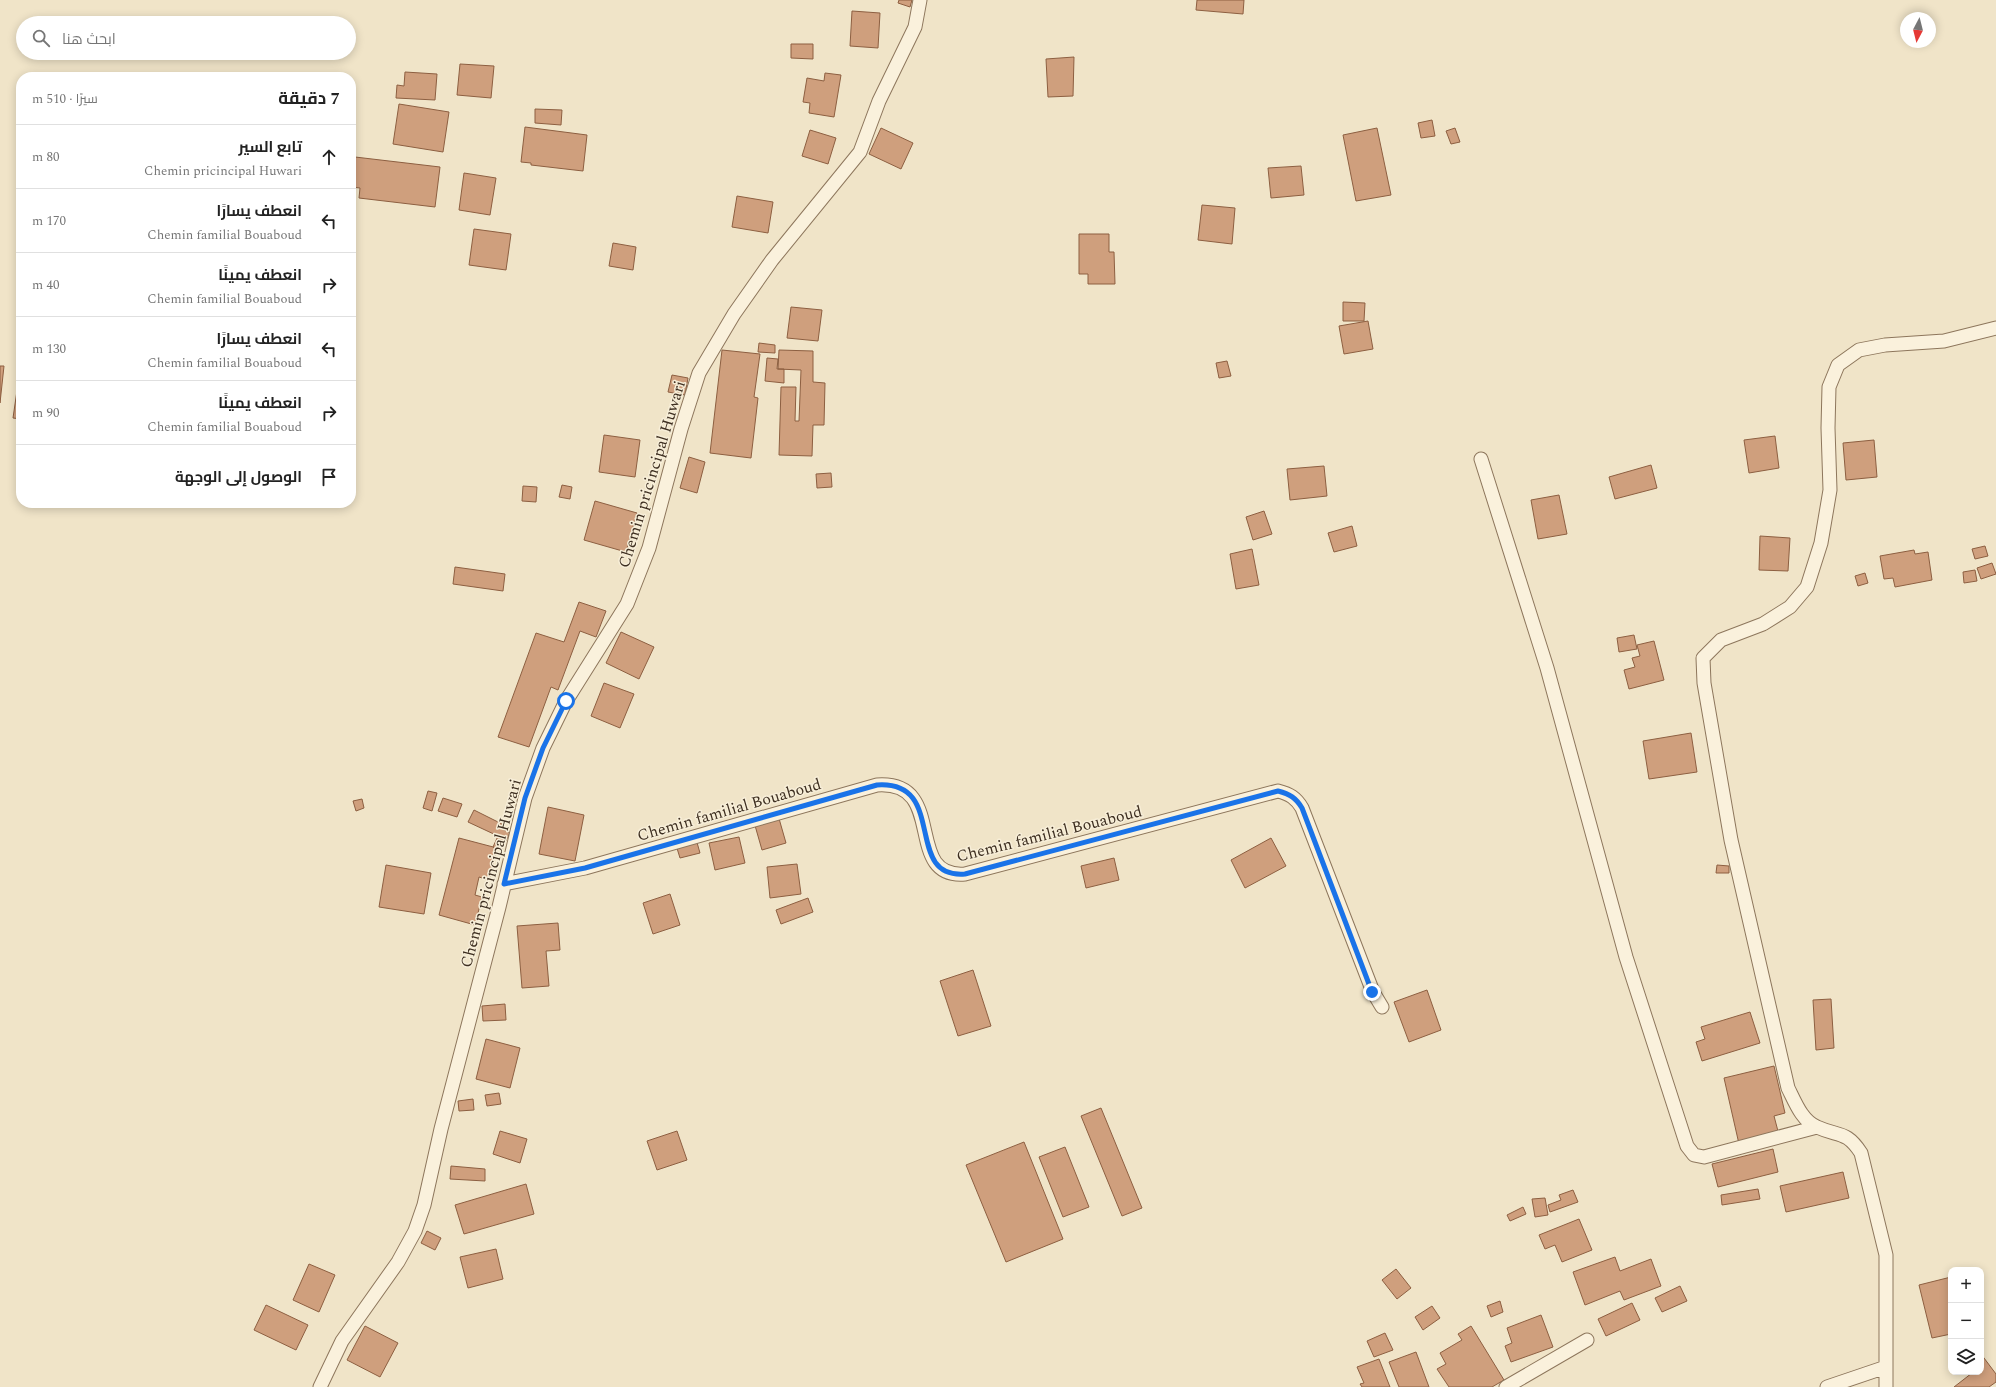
<!DOCTYPE html>
<html lang="ar">
<meta charset="utf-8">
<style>
body{margin:0;font-family:Spectral,Cairo,serif;background:#f6f6f6;color:#222;direction:rtl}
.controls{position:absolute;right:12px;bottom:12px;display:grid;overflow:hidden;border-radius:8px;box-shadow:0 2px 10px #0003}
.controls button{width:36px;height:36px;display:grid;place-items:center;padding:0;border:0;border-bottom:1px solid #e0e0e0;background:#fff;color:#222;font:20px sans-serif}
.compass{position:absolute;left:1900px;top:12px;width:36px;height:36px;border-radius:50%;background:#fff;box-shadow:0 2px 10px #0003;rotate:187deg}
.stop{position:absolute;width:12px;height:12px;margin:-9px;border:3px solid #1a73e8;border-radius:50%;background:#fff}
.stop.end{background:#1a73e8;border-color:#fff;box-shadow:0 1px 4px #0008}
.list{margin:0;padding:0;list-style:none}
h2{display:flex;justify-content:space-between;align-items:center;height:52px;margin:0;padding:0 16px;font-size:17px}
h2 small{font-size:13px;font-weight:400;color:#767676}
.list li{display:grid;grid-template-columns:26px 1fr auto;gap:12px;align-items:center;box-sizing:border-box;height:64px;padding:0 16px;border-top:1px solid #e0e0e0}
.list b{display:block;font-size:15px;white-space:nowrap}
.list p{margin:0;font-size:13px;white-space:nowrap;color:#767676}
.list em{font-size:13px;font-style:normal;color:#767676}
.icon{flex:none;width:22px;height:22px;fill:none;stroke:currentColor;stroke-width:2;stroke-linecap:round;stroke-linejoin:round}
.map{position:relative;flex:none;width:1996px;height:1387px;overflow:hidden;direction:ltr}
.search{position:absolute;background:#fff;box-shadow:0 2px 10px #0003;left:16px;top:16px;width:340px;height:44px;display:flex;align-items:center;gap:10px;box-sizing:border-box;padding:0 14px;border-radius:22px;color:#767676;font-size:15px}
.panel{position:absolute;background:#fff;box-shadow:0 2px 10px #0003;left:16px;top:72px;width:340px;height:436px;border-radius:16px;direction:rtl}
.map>svg:first-child{display:block}
</style>
<div class="map">
<svg width="1996" height="1387" viewBox="0 0 1996 1387">
<rect width="100%" height="100%" fill="#f0e4c8"/>
<!-- building -->
<path fill="#cf9f7d" stroke="#8d5f41" d="M899,0H912L910,7L898,3Z
M1197,0H1244L1243,14L1196,10Z
M852,11L880,13L878,48L850,46Z
M791,44H813V59L791,58Z
M1074,57L1073,96L1048,97L1046,59Z
M460,64L494,66L491,98L457,95Z
M405,72L437,74L435,100L396,98L397,85L404,86Z
M825,73L841,75L834,117L809,113L810,103L803,102L807,78L824,81Z
M399,104L449,112L443,152L393,144Z
M535,109L562,110L561,125L535,123Z
M1432,120L1435,136L1421,138L1418,123Z
M525,127L587,135L583,171L531,165V163L521,162Z
M881,128L913,143L901,169L869,154Z
M1377,128L1391,195L1356,201L1343,135Z
M1455,128L1460,142L1451,144L1446,131Z
M810,130L836,138L828,164L802,156Z
M355,157L440,167L435,207L359,198L360,188L351,187Z
M1301,166L1304,195L1271,198L1268,168Z
M464,173L496,178L490,215L459,210Z
M737,196L773,202L768,233L732,227Z
M1202,205L1235,208L1232,244L1198,240Z
M474,229L511,234L506,270L469,265Z
M1079,234H1109V252H1114L1115,284H1088V274H1079Z
M613,243L636,247L633,270L609,266Z
M1343,302L1365,303L1364,321H1343Z
M791,307L822,310L818,341L787,338Z
M1368,321L1373,349L1344,354L1339,326Z
M759,343L775,345V353L758,352Z
M722,350L760,354L754,397L758,398L751,458L710,453Z
M779,350L813,351V382L825,383L824,425H813L812,456L779,455L781,387H796L795,421H799L801,370L778,369Z
M767,358L778,359L777,369H784V383L765,381Z
M1227,361L1231,376L1219,378L1216,363Z
M0,366H4L0,403Z
M20,370H21V419L13,418Z
M672,375L688,378L685,395L668,392Z
M604,435L640,440L635,477L599,472Z
M1775,436L1779,468L1749,473L1744,440Z
M1874,440L1877,477L1846,480L1843,443Z
M689,457L705,462L697,493L680,488Z
M1651,465L1657,488L1615,499L1609,477Z
M1324,466L1327,496L1290,500L1287,469Z
M831,473L832,487L817,488L816,474Z
M562,485L572,487L570,499L559,497Z
M523,486L537,487L536,502L522,501Z
M1559,495L1567,534L1538,539L1531,500Z
M595,501L637,513L626,552L584,540Z
M1264,511L1272,534L1253,540L1246,517Z
M1352,526L1357,546L1334,552L1328,533Z
M1760,536L1790,538L1788,571L1759,570Z
M1985,546L1988,556L1975,559L1972,549Z
M1252,549L1259,585L1236,589L1230,554Z
M1914,550L1915,554L1928,552L1932,580L1895,587L1893,578L1884,579L1880,556Z
M1992,563L1996,574L1981,579L1977,568Z
M455,567L505,574L503,591L453,584Z
M1975,570L1977,581L1964,583L1963,572Z
M1865,573L1868,583L1858,586L1855,576Z
M579,602L606,611L596,637L580,631L558,690L551,687L529,747L498,737L536,633L564,642Z
M621,632L654,647L639,679L606,663Z
M1634,635L1637,649L1619,652L1617,638Z
M1654,641L1664,680L1629,689L1624,670L1635,667L1632,658L1640,656L1637,645Z
M604,683L634,694L620,728L591,716Z
M1691,733L1697,772L1649,779L1643,741Z
M428,791L437,793L432,811L423,808Z
M443,798L462,804L457,817L438,811Z
M362,799L364,808L356,811L353,801Z
M548,807L584,815L575,861L539,854Z
M474,810L502,824L500,828L510,833L501,850L493,847L498,836L468,822Z
M778,815L786,843L762,850L754,822Z
M739,837L745,863L715,870L709,843Z
M459,838L497,848L489,880L479,877L475,895L482,897L475,925L439,915Z
M1271,838L1286,866L1245,888L1231,860Z
M696,839L700,853L680,858L676,845Z
M1114,858L1119,880L1086,888L1081,866Z
M797,864L801,894L770,898L767,867Z
M386,865L431,873L424,914L379,907Z
M1717,865L1729,866V873H1716Z
M670,894L680,925L653,934L643,903Z
M808,898L813,912L781,924L776,910Z
M558,923L560,950L546,951L549,986L522,988L517,926Z
M973,970L991,1026L958,1036L940,981Z
M1427,990L1441,1030L1409,1042L1394,1002Z
M1831,999L1834,1048L1816,1050L1813,1000Z
M505,1004L506,1020L483,1021L482,1006Z
M1750,1012L1760,1043L1702,1061L1696,1042L1705,1039L1701,1027Z
M486,1039L520,1048L510,1088L476,1079Z
M1774,1066L1785,1113L1774,1116L1779,1135L1739,1144L1724,1078Z
M499,1093L501,1104L487,1106L485,1095Z
M473,1099L474,1110L459,1111L458,1101Z
M1101,1108L1142,1208L1122,1216L1081,1116Z
M500,1131L527,1139L520,1163L493,1154Z
M677,1131L687,1160L657,1170L647,1141Z
M1024,1142L1063,1239L1006,1262L966,1165Z
M1065,1147L1089,1207L1063,1217L1039,1157Z
M1773,1149L1778,1172L1718,1187L1712,1164Z
M451,1166L485,1169V1181L450,1179Z
M1843,1172L1849,1198L1786,1212L1780,1186Z
M526,1184L534,1214L464,1234L455,1205Z
M1758,1189L1760,1199L1722,1205L1721,1195Z
M1573,1190L1578,1202L1550,1212L1548,1205L1561,1200L1559,1195Z
M1545,1198L1548,1215L1535,1217L1532,1199Z
M1523,1207L1526,1214L1510,1221L1507,1215Z
M1579,1219L1592,1250L1562,1262L1555,1245L1545,1249L1539,1235Z
M427,1231L441,1238L435,1250L421,1243Z
M496,1249L503,1279L468,1288L460,1257Z
M1615,1257L1620,1271L1651,1259L1661,1286L1624,1300L1620,1291L1585,1305L1573,1272Z
M309,1264L335,1275L319,1312L293,1300Z
M1396,1269L1411,1288L1397,1299L1382,1280Z
M1951,1277V1334L1932,1338L1919,1285Z
M1680,1286L1687,1301L1662,1312L1655,1298Z
M1500,1301L1503,1312L1491,1317L1487,1306Z
M1632,1303L1640,1320L1606,1336L1598,1319Z
M266,1305L308,1325L296,1350L254,1330Z
M1432,1306L1440,1318L1423,1330L1415,1317Z
M1541,1315L1553,1347L1511,1362L1505,1346L1512,1343L1507,1328Z
M365,1326L398,1343L380,1377L347,1360Z
M1471,1326L1504,1380L1492,1387H1449L1437,1369L1446,1364L1440,1353L1462,1340L1458,1334Z
M1385,1333L1393,1350L1374,1357L1367,1341Z
M1416,1352L1429,1387H1399L1389,1362Z
M1981,1354L1996,1374V1382L1989,1387H1954L1972,1373L1971,1372H1981Z
M1379,1359L1390,1387H1362L1360,1384L1364,1383L1357,1367Z"/>
<g fill="none" stroke-linecap="round" stroke-linejoin="round">
<!-- street casing -->
<g stroke="#8d765c" stroke-width="15">
<path id="street" d="M1481,459L1547,668L1626,957L1687,1146L1694,1155L1704,1157L1817,1127
M504,884L585,868L877,785C949,780 902,879 965,874L1278,791C1290,794 1296,798 1302,808L1373,992L1382,1007
M320,1387L342,1341L398,1262L415,1231L424,1205L441,1129L499,907L525,798L543,748L566,701L627,604L649,548L681,429L699,373L734,314L772,260L860,152L879,101L915,27L920,0
M1506,1387L1587,1340
M1827,1387L1886,1367
M1886,1387V1255L1861,1153C1846,1130 1839,1137 1817,1127C1802,1121 1795,1102 1788,1088L1731,840L1704,683L1703,658L1721,640L1763,624L1790,607L1807,587L1821,543L1830,490L1828,428L1829,387L1838,365L1859,350L1885,345L1944,341L1996,328"/>
</g>
<!-- street -->
<use href="#street" stroke="#faf1dc" stroke-width="13"/>
</g>
<g fill="none" stroke-linecap="round" stroke-linejoin="round">
<!-- route -->
<path stroke="#1a73e8" stroke-width="5" d="M566,701L543,748L525,798L504,884L585,868L877,785C949,780 902,879 965,874L1278,791C1290,794 1296,798 1302,808L1372,992"/>
</g>
<g text-anchor="middle" stroke-width="3" stroke-linejoin="round" paint-order="stroke">
<!-- street labels -->
<g font-size="16" fill="#3d2e20" stroke="#f7eed8">
<text transform="translate(651 474) rotate(-73)" y="6">Chemin pricincipal Huwari</text>
<text transform="translate(729 809) rotate(-16)" y="6">Chemin familial Bouaboud</text>
<text transform="translate(1049 833) rotate(-14)" y="6">Chemin familial Bouaboud</text>
<text transform="translate(490 873) rotate(-75)" y="6">Chemin pricincipal Huwari</text>
</g>
</g>
</svg>
<div class="controls">
<button>+</button>
<button>−</button>
<button><svg class="icon" aria-label="layers" viewBox="0 0 24 24"><path d="M12 4l9 5-9 5-9-5zM3 14l9 5 9-5"/></svg></button>
</div>
<svg class="compass" viewBox="-18 -18 36 36"><path d="M0-13l5 13h-10z" fill="#e53935"/><path d="M0 13l5-13h-10z" fill="#767676"/></svg>
<div class="stop" style="left:566px;top:701px"></div>
<div class="stop end" style="left:1372px;top:992px"></div>
<div class="search"><svg class="icon" aria-label="search" viewBox="0 0 24 24"><circle cx="10" cy="10" r="6"/><path d="M15 15l6 6"/></svg>ابحث هنا</div>
<section class="panel">
<h2>7 دقيقة<small>سيرًا · 510 m</small></h2>
<ul class="list">
<li><svg class="icon" aria-label="ahead" viewBox="0 0 24 24"><path d="M12 20V5M6 11l6-6 6 6"/></svg><div><b>تابع السير</b><p>Chemin pricincipal Huwari</p></div><em>80 m</em></li>
<li><svg class="icon" aria-label="left" viewBox="0 0 24 24"><path d="M17 20v-9H6M10 6l-5 5 5 5"/></svg><div><b>انعطف يسارًا</b><p>Chemin familial Bouaboud</p></div><em>170 m</em></li>
<li><svg class="icon" aria-label="right" viewBox="0 0 24 24"><path d="M7 20v-9h11M14 6l5 5-5 5"/></svg><div><b>انعطف يمينًا</b><p>Chemin familial Bouaboud</p></div><em>40 m</em></li>
<li><svg class="icon" aria-label="left" viewBox="0 0 24 24"><path d="M17 20v-9H6M10 6l-5 5 5 5"/></svg><div><b>انعطف يسارًا</b><p>Chemin familial Bouaboud</p></div><em>130 m</em></li>
<li><svg class="icon" aria-label="right" viewBox="0 0 24 24"><path d="M7 20v-9h11M14 6l5 5-5 5"/></svg><div><b>انعطف يمينًا</b><p>Chemin familial Bouaboud</p></div><em>90 m</em></li>
<li><svg class="icon" aria-label="arrive" viewBox="0 0 24 24"><path d="M6 21V4h12l-3 4 3 4H6"/></svg><div><b>الوصول إلى الوجهة</b></div></li>
</ul>
</section>
</div>
